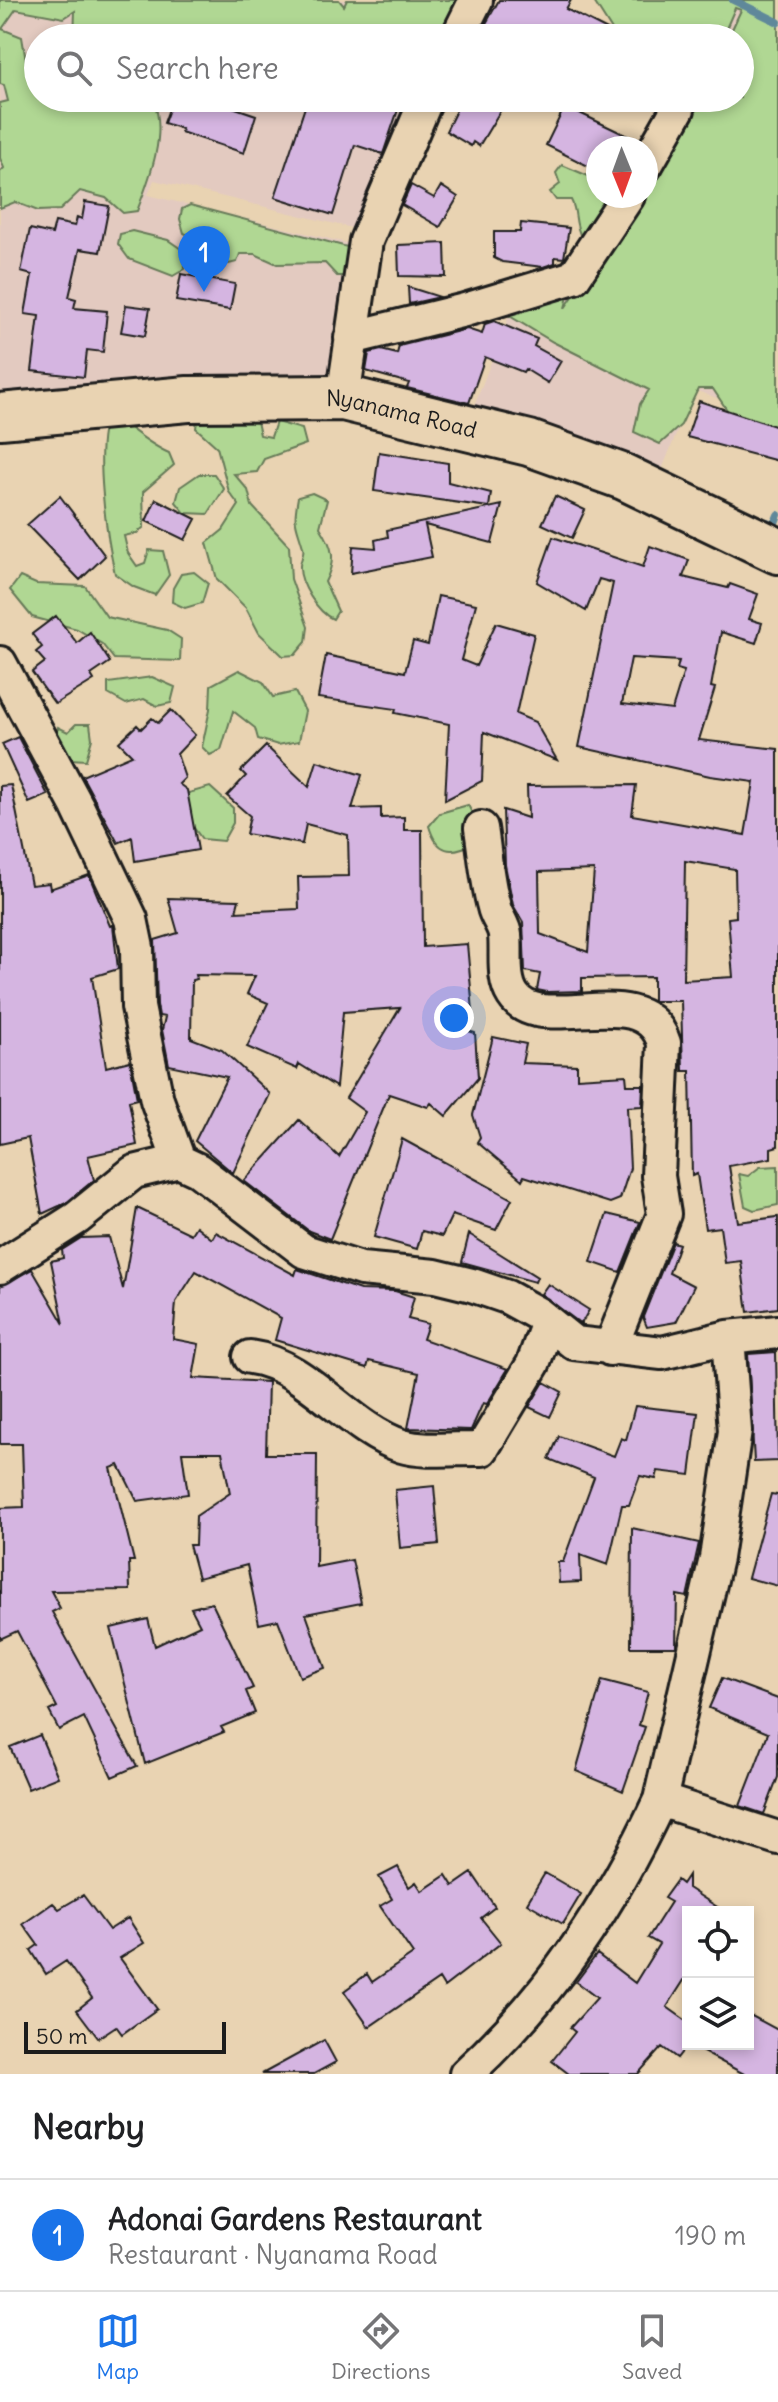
<!DOCTYPE html>
<meta charset="utf-8">
<style>
body{margin:0;font-family:Delius,sans-serif;background:#f2f2f2;color:#202124}
.controls{position:absolute;right:24px;bottom:24px;display:grid;overflow:hidden;border-radius:0px;box-shadow:0 4px 12px #0003}
.controls button{width:72px;height:72px;display:grid;place-items:center;padding:0;border:0;border-bottom:2px solid #e0e0e0;background:#fff;color:#202124;font:40px sans-serif}
.compass{position:absolute;left:586px;top:136px;width:72px;height:72px;border-radius:50%;background:#fff;box-shadow:0 4px 12px #0003;rotate:179deg}
.scale{position:absolute;left:24px;bottom:20px;width:202px;box-sizing:border-box;padding-left:8px;border:4px solid #1c1c1c;border-top:0;font-size:22px;line-height:28px;white-space:nowrap;color:#1c1c1c;-webkit-text-stroke:6px #e9d3b2;paint-order:stroke}
.you{position:absolute;left:454px;top:1018px;width:28px;height:28px;margin:-20px;border:6px solid #fff;border-radius:50%;background:#1a73e8;box-shadow:0 0 0 12px #1a73e833}
.badge{display:grid;place-items:center;width:52px;height:52px;border-radius:50%;background:#1a73e8;color:#fff;font-size:26px;font-weight:700}
.pin{position:absolute;translate:-50% -66px;filter:drop-shadow(0 2px 4px #0008)}
.pin::after{content:'';position:absolute;top:42px;width:28px;height:24px;background:inherit;clip-path:polygon(0 0,100% 0,50% 100%)}
.list{margin:0;padding:0;list-style:none}
h2{display:flex;justify-content:space-between;align-items:center;height:104px;margin:0;padding:0 32px;font-size:34px}
h2 small{font-size:26px;font-weight:400;color:#757577}
.list li{display:grid;grid-template-columns:52px 1fr auto;gap:24px;align-items:center;box-sizing:border-box;height:112px;padding:0 32px;border-top:2px solid #e0e0e0}
.list b{display:block;font-size:30px;white-space:nowrap}
.list p{margin:0;font-size:26px;white-space:nowrap;color:#757577}
.list em{font-size:26px;font-style:normal;color:#757577}
.icon{flex:none;width:44px;height:44px;fill:none;stroke:currentColor;stroke-width:2;stroke-linecap:round;stroke-linejoin:round}
.map{position:relative;flex:none;width:778px;height:2074px;overflow:hidden}
.search{position:absolute;background:#fff;box-shadow:0 4px 12px #0003;left:24px;right:24px;top:24px;height:88px;display:flex;align-items:center;gap:20px;box-sizing:border-box;padding:0 28px;border-radius:44px;color:#757577;font-size:30px}
.sheet{height:216px;background:#fff}
nav{display:flex;justify-content:space-around;align-items:center;box-sizing:border-box;height:112px;border-top:2px solid #e0e0e0;background:#fff;font-size:22px;color:#757577}
nav a{display:grid;justify-items:center;gap:4px}
nav .on{color:#1a73e8}
.map>svg:first-child{display:block}
</style>
<div class="map">
<svg width="778" height="2074" viewBox="0 0 778 2074">
<rect width="100%" height="100%" fill="#e9d3b2"/>
<filter id="ink" filterUnits="userSpaceOnUse"><feTurbulence type="fractalNoise" baseFrequency=".0125" numOctaves="2"/><feDisplacementMap in="SourceGraphic" scale="16" xChannelSelector="R" yChannelSelector="G"/><feConvolveMatrix kernelMatrix="1 2 1 2 8 2 1 2 1" color-interpolation-filters="sRGB"/></filter>
<g filter="url(#ink)">
<!-- built -->
<path fill="#e3cac0" d="M0,0H347L330,38H38V98H418L360,230L154,180L148,195L351,244L331,375L308,383L0,403Z
M778,0V419L694,390L659,477L472,411L509,316L553,341L570,289L646,196V182L694,98H740V38H722L735,8Z"/>
<!-- green -->
<path fill="#b0d793" stroke="#667a58" stroke-width="2" d="M0,0H339L344,6L347,0H464L445,38H330L331,34L282,38H74L75,11L64,18L16,9L2,29L22,37L27,67L38,69V98L104,102L107,98H152C169,130 149,180 137,211L123,213L106,198L80,191L60,210L38,211L15,202L0,208V172L4,168L0,158V103L8,101L4,85L0,84Z
M593,0H778V435L737,425L713,389H698L681,425L660,444L634,432L640,404L649,390L553,342L498,309L570,289L565,308L642,196H646L700,98H740V38H728L741,10L735,8L722,38H617Z
M562,165L598,180V196H613L582,239C573,221 578,213 571,200H556L550,192L560,184L556,173Z
M190,205L351,248L350,276H337L325,263L277,264L255,254H240L237,262L229,264L220,260L218,249L184,233L180,219L182,209Z
M132,231L168,240L184,251L185,269L173,276L129,259L118,244L120,234Z
M198,413L256,417L260,435L271,437L276,422L302,429L306,444L264,459L257,472L234,474L248,490L252,506L289,546L291,579L308,627L306,642L295,655L283,656L259,633L246,608L217,579L207,543L223,530L239,505L229,492L217,447L196,428Z
M109,414C130,426 147,444 169,453L174,465L143,492L144,527L137,533L124,536L128,553L137,566L145,563L149,550L163,551L169,575L155,595L134,587L115,574C107,538 92,443 109,414Z
M199,474H214L224,489L208,514L185,513L176,502L180,487Z
M312,493L327,500L320,527C334,548 336,560 325,582L338,611L333,619C318,613 299,583 300,566C300,559 305,555 303,547C296,522 293,525 298,497Z
M194,572L208,583L202,603L185,608L172,602L173,588L181,574Z
M20,577L36,584L85,586L107,617L167,630L181,639L180,661L114,659L102,644L77,629L32,617L10,590Z
M239,670L263,682L273,697L295,692L305,711L299,741L278,745L258,739L255,728L233,711L221,750L210,755L202,747L210,709L211,685Z
M152,677L175,687L171,703L157,706L144,699L126,704L108,694V683Z
M76,724H90L92,739L86,760L70,759L57,747L58,727L68,732Z
M210,787L233,808V823L223,841L202,839L183,813L185,794Z
M468,805L476,821L474,843C451,855 437,853 429,826L440,813Z
M778,1166V1205L754,1210L745,1206L739,1174L748,1176L760,1167Z"/>
<g fill="none" stroke-linecap="round" stroke-linejoin="round">
<!-- stream -->
<path stroke="#5f889a" stroke-width="8" d="M733,0L778,22
M767,522L774,525L778,515"/>
</g>
<!-- building -->
<path fill="#d5b5e1" stroke="#1c1c1c" stroke-width="2" fill-rule="evenodd" d="M499,0H571L566,9L623,38H478Z
M173,98H206L256,115L244,153L181,132L182,129L164,123Z
M308,98H402L383,154L355,145L333,215L275,197Z
M462,98H508L479,146L473,142L471,146L446,131Z
M565,106L638,141L634,148H598V171L546,145Z
M411,185L434,198L441,186L458,197L440,227L402,205Z
M85,202L109,206L100,252L80,249L69,297L76,299L74,308L107,311L103,352L87,350L84,377L32,371L39,316L25,314L32,275L21,272L30,229L52,234L55,222L75,226L77,217L82,219Z
M521,223L569,228L564,258L555,257V263L543,267L502,262L494,258V232H520Z
M445,243L446,277L399,276L398,245Z
M181,274L235,284L230,310L176,301Z
M408,287L440,297L409,304Z
M126,305L150,308L145,336L121,332Z
M494,321L537,339L534,346L561,361L548,383L525,369L523,372L485,357L469,403L407,388L409,383L366,371L369,353L381,350L397,354L399,346L467,329L482,334L485,324Z
M699,401L778,427V461L687,437Z
M379,452L448,463V482L491,493L489,507L374,491Z
M60,496L105,556L80,580L27,525Z
M555,496L585,510L572,538L542,524Z
M156,499L196,519L185,540L146,521Z
M502,505L492,543L425,525L432,557L351,573L353,546L376,548L375,540L388,537L387,530Z
M553,537L643,567L650,546L689,560L683,577L728,588L730,584L758,594L749,619L762,623L756,643L721,632L711,687L715,688L699,740L778,749V1146L771,1148V1158L729,1166L738,1222L778,1217V1308L748,1312L741,1261L725,1263L720,1227L705,1229L697,1174L692,1176L690,1071H683L681,1001H653V977L582,978V991L547,992L537,990L540,974L525,971L523,922L513,905L505,865L503,810L528,818L527,786L636,785L632,815L745,835L754,782L710,776L579,747L613,583L599,579L586,611L537,582ZM631,658L679,661L677,669L684,671L672,710L622,704ZM685,861L735,869L736,917L728,918L733,977L683,980ZM594,870L588,952L540,934L539,872Z
M438,596L476,604L461,660L476,666L496,623L534,634L516,714L535,722L557,760L484,732L482,781L445,800L449,724L395,713L396,709L318,698L326,655L405,672L413,641L428,645Z
M56,616L77,643L90,632L110,662L91,675L94,680L55,704L32,672L45,662L36,652L42,647L32,634Z
M171,710L195,735L177,754L185,778L179,784L187,790L198,850L135,861L132,837L118,843L82,776L132,755L119,742L137,725L141,729L152,718L158,723Z
M18,737L48,795L29,803L2,744Z
M266,746L309,787L317,761L362,775L352,809L381,808V818L404,817V830H422L423,947L467,944L474,1022L468,1031L475,1033L478,1078L446,1116L431,1103L428,1107L389,1094L330,1239L309,1231L244,1181L299,1120L339,1157L365,1112L346,1098L400,1008L343,1012L336,1087L299,1064L297,1069L247,1047L268,1003L247,994L255,976L196,975L197,979L192,980L191,1038L222,1050L270,1094L233,1173L195,1141L227,1077L169,1065L162,1030L165,1017L159,1016L157,1005L155,940L178,933L168,898L239,900L236,912L299,909L298,877L349,876L348,835L306,824L302,844L246,834L250,816L227,796L246,776L241,771Z
M11,785L31,885L49,883L50,889L89,875L110,926L113,925L118,969L92,977L106,1067L130,1061L137,1099L129,1101L137,1145L88,1156L94,1180L66,1203L42,1214L28,1138L0,1144V786Z
M493,1037L526,1044L522,1063L577,1065V1078L626,1075L627,1085H643L642,1106L627,1107L630,1168L620,1199L610,1203L524,1176L522,1180L477,1142L480,1137L473,1115Z
M402,1139L512,1199L496,1230L452,1215L442,1236L422,1231L417,1249L374,1237Z
M137,1208L191,1234L196,1226L212,1239L216,1232L295,1275L297,1269L360,1290L395,1291L414,1297L408,1319L428,1324L423,1339L508,1369L487,1404L483,1403L471,1430L408,1428L419,1373L369,1361L367,1368L275,1340L281,1318L196,1271L176,1302L173,1339L199,1344L193,1378L268,1382L266,1454H317L316,1567L352,1560L361,1603L306,1614L325,1668L300,1677L278,1620L259,1624L247,1565L198,1578L189,1545H195L196,1516L230,1493L222,1452H182L188,1494L137,1501L119,1465L111,1468L134,1561H129L130,1590L51,1591L60,1608L52,1612L137,1766L112,1777L84,1717L59,1730L49,1711L57,1707L17,1631L0,1639V1508L24,1507L22,1444H0V1286L32,1269L64,1324L51,1261L63,1258L62,1250L81,1238L109,1237L123,1289Z
M607,1214L640,1222L620,1272L591,1262Z
M469,1234L537,1277L535,1282L462,1262Z
M673,1242L679,1244L669,1273L694,1286L676,1322L647,1327L643,1317Z
M548,1284L589,1310L581,1324L541,1294Z
M776,1352L778,1461L754,1462L748,1354Z
M544,1382L562,1392L550,1417L529,1407Z
M635,1406L698,1413L690,1475L658,1471L656,1479L640,1476L629,1505H622L608,1565L580,1555L581,1582L559,1583L558,1562H563L594,1477L549,1459L559,1436L614,1456L621,1438L626,1440Z
M434,1486L439,1544L400,1548L395,1490Z
M771,1494L778,1495V1586L748,1578Z
M632,1528L699,1543L687,1597L677,1595L676,1647H631Z
M212,1603L253,1688L246,1691L255,1713L221,1727L224,1732L145,1764L111,1628L148,1619L155,1646L200,1625L191,1608Z
M722,1678L778,1699V1777L764,1814L740,1806L768,1733L709,1708Z
M602,1680L648,1692L639,1725L645,1727L623,1791L576,1771Z
M40,1735L58,1777L28,1789L10,1747Z
M398,1867L409,1887L416,1882L422,1891L446,1875L453,1886L472,1873L495,1907L481,1918L501,1943L444,1987L439,1979L369,2027L344,1991L367,1974L372,1982L413,1954L380,1906L392,1899L379,1877Z
M545,1873L581,1894L563,1924L527,1903Z
M688,1875V1888L725,1912H688V1974L667,2007L688,2022V2044L677,2058L662,2047L638,2074H569L552,2061L575,2032L570,2028L597,1998L576,1982L597,1954L635,1983L659,1944L648,1938L671,1902L664,1898L677,1880L682,1884Z
M83,1895L109,1930L128,1918L144,1943L120,1958L157,2009L122,2034L116,2026L98,2038L77,2010L92,1998L66,1961L46,1974L31,1950L38,1945L23,1924L53,1903L59,1909Z
M748,2014L778,2030V2074H744L688,2044H748Z
M324,2040L336,2062L314,2074H262Z"/>
<g fill="none" stroke-linecap="round" stroke-linejoin="round">
<!-- street casing -->
<g stroke="#1c1c1c" stroke-width="38">
<path id="street" d="M457,38L476,0
M646,165L678,109
M351,338L465,310L574,277L628,196
M343,398L366,241L427,98
M0,663L77,806L131,919L137,948L138,1007L157,1100L179,1161
M481,828C485,854 487,882 494,907C496,917 504,925 505,935C507,954 502,978 513,995C540,1038 643,976 664,1043L658,1176L664,1214L610,1349
M0,1267L77,1218L134,1172L179,1161L198,1170L304,1251L361,1269L435,1276L472,1285L507,1297L538,1314L574,1343L662,1353L728,1337L778,1332
M250,1357C308,1365 347,1428 402,1446C425,1453 458,1448 482,1449L533,1364L548,1322
M660,1800L716,1558L735,1431L728,1337
M466,2074C551,1996 611,1905 660,1800L778,1838"/>
</g>
<!-- secondary casing -->
<g stroke="#1c1c1c" stroke-width="50">
<g id="secondary">
<path id="s1" d="M0,416L188,399L343,398L529,443L624,477L778,551"/>
</g>
</g>
<!-- street -->
<use href="#street" stroke="#e9d3b2" stroke-width="32"/>
<!-- secondary -->
<use href="#secondary" stroke="#e9d3b2" stroke-width="44"/>
</g>
</g>
<g text-anchor="middle" stroke-width="7" stroke-linejoin="round" paint-order="stroke">
<!-- street labels -->
<g font-size="22" fill="#1c1c1c" stroke="#e9d3b2">
<text dy="8" stroke="none"><textPath href="#s1" startOffset="404">Nyanama Road</textPath></text>
</g>
</g>
</svg>
<div class="controls">
<button><svg class="icon" aria-label="locate" viewBox="0 0 24 24"><circle cx="12" cy="12" r="6"/><path d="M12 2v4M12 18v4M2 12h4M18 12h4"/></svg></button>
<button><svg class="icon" aria-label="layers" viewBox="0 0 24 24"><path d="M12 4l9 5-9 5-9-5zM3 14l9 5 9-5"/></svg></button>
</div>
<svg class="compass" viewBox="-18 -18 36 36"><path d="M0-13l5 13h-10z" fill="#e53935"/><path d="M0 13l5-13h-10z" fill="#757577"/></svg>
<div class="scale">50 m</div>
<div class="you"></div>
<div class="pin badge" style="left:204px;top:292px">1</div>
<div class="search"><svg class="icon" aria-label="search" viewBox="0 0 24 24"><circle cx="10" cy="10" r="6"/><path d="M15 15l6 6"/></svg>Search here</div>
</div>
<section class="sheet">
<h2>Nearby<small></small></h2>
<ul class="list">
<li><span class="badge">1</span><div><b>Adonai Gardens Restaurant</b><p>Restaurant · Nyanama Road</p></div><em>190 m</em></li>
</ul>
</section>
<nav>
<a class="on"><svg class="icon" aria-label="map" viewBox="0 0 24 24"><path d="M3 6l6-2 6 2 6-2v14l-6 2-6-2-6 2zM9 4v14M15 6v14"/></svg>Map</a>
<a><svg class="icon" aria-label="directions" viewBox="0 0 24 24"><path d="M12 3l9 9-9 9-9-9zM9 14v-3h6M13 9l2 2-2 2"/></svg>Directions</a>
<a><svg class="icon" aria-label="saved" viewBox="0 0 24 24"><path d="M7 4h10v16l-5-4-5 4z"/></svg>Saved</a>
</nav>
